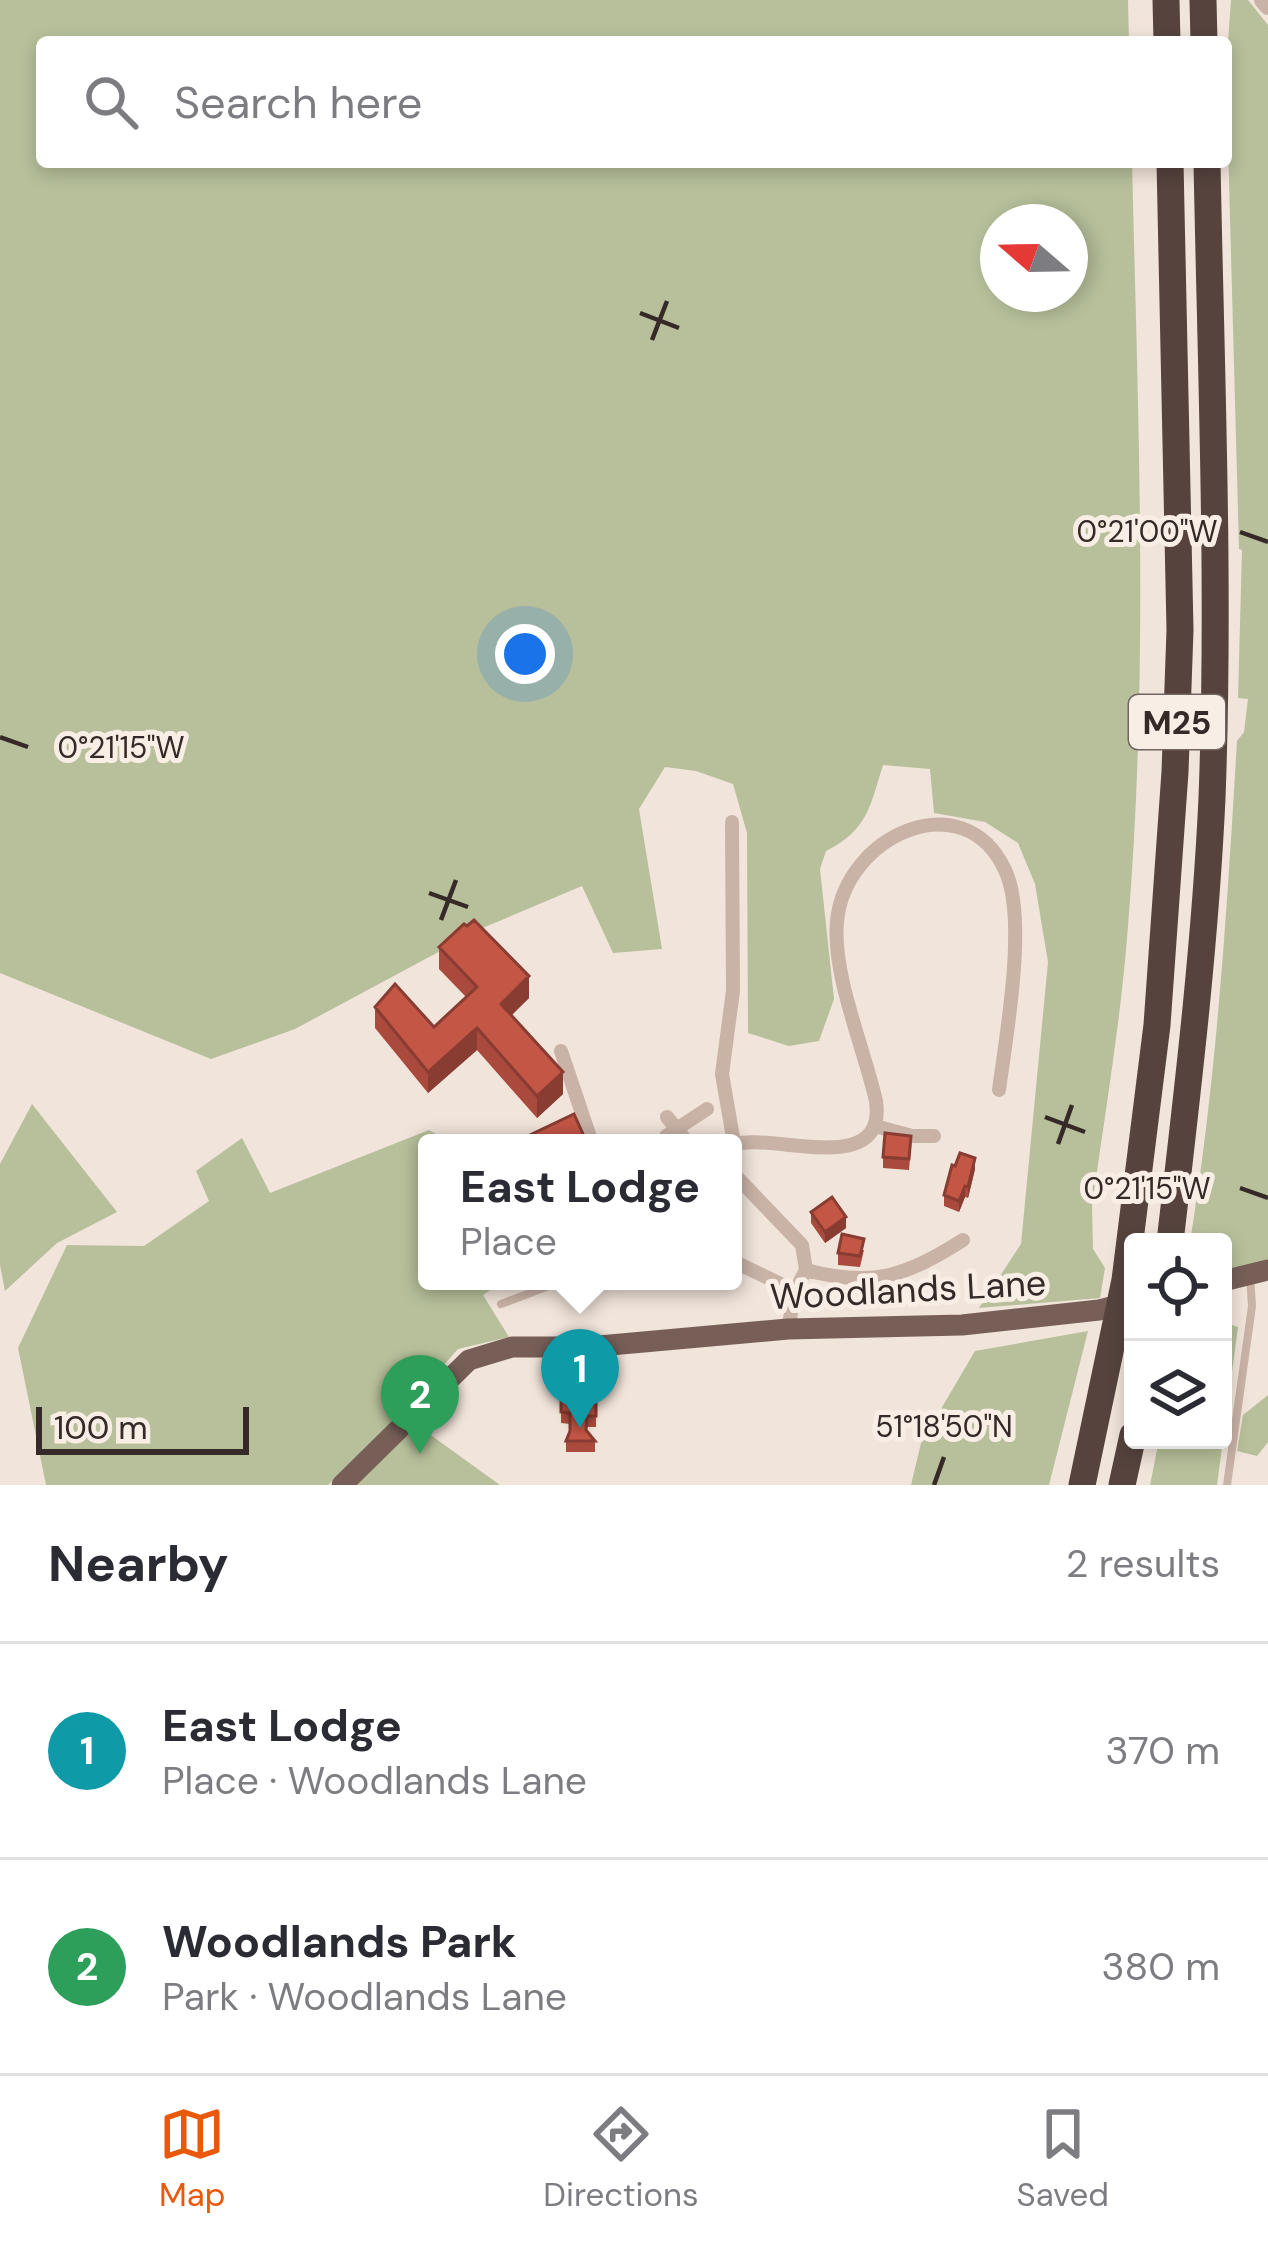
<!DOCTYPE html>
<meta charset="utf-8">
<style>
body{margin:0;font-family:"DM Sans",sans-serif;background:#f7f7f7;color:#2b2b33}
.controls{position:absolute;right:36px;bottom:36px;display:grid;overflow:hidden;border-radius:12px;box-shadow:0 6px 18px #0003}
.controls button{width:108px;height:108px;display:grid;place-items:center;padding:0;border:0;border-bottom:3px solid #e1e1e2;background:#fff;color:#2b2b33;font:60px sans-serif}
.compass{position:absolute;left:980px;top:204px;width:108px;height:108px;border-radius:50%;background:#fff;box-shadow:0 6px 18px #0003;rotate:290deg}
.scale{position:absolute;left:36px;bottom:30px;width:213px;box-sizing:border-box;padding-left:12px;border:6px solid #352a27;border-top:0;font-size:33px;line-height:42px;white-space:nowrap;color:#352a27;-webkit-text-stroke:9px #f9eee6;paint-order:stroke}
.you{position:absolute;left:525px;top:654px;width:42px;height:42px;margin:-30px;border:9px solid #fff;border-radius:50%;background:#1a73e8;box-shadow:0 0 0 18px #1a73e833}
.badge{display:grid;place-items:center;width:78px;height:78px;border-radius:50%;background:#ea580c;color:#fff;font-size:39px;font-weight:700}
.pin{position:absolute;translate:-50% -99px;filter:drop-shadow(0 3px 6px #0008)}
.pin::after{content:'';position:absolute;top:63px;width:42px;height:36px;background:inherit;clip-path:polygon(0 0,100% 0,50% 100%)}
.popup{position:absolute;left:418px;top:1134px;width:324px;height:156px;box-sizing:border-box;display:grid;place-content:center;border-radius:12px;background:#fff;filter:drop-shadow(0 3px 9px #0005);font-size:39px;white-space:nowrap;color:#7c7c81}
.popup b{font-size:45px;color:#2b2b33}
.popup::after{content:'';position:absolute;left:50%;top:100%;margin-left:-24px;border:24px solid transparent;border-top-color:#fff}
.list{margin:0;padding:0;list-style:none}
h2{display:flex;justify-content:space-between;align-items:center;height:156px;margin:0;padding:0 48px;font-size:51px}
h2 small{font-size:39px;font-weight:400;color:#7c7c81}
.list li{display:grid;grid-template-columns:78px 1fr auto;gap:36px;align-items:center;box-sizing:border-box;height:216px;padding:0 48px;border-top:3px solid #e1e1e2}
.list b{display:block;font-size:45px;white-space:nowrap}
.list p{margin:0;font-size:39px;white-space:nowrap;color:#7c7c81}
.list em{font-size:39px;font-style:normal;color:#7c7c81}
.icon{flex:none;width:66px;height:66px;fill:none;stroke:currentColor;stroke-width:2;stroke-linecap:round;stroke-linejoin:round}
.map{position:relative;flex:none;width:1268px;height:1485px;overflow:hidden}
.search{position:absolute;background:#fff;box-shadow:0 6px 18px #0003;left:36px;right:36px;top:36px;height:132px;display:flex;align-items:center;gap:30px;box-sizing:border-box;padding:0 42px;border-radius:12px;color:#7c7c81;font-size:45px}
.sheet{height:588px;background:#fff}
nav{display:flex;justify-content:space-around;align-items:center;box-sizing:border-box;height:168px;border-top:3px solid #e1e1e2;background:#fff;font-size:33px;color:#7c7c81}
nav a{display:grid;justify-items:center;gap:6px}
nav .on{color:#ea580c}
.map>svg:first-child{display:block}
</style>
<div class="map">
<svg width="1268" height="1485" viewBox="0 0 1268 1485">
<rect width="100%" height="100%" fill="#f1e4da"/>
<!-- green -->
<path fill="#b7c09b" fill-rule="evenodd" d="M0,0H1128L1129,42H42V162H1132C1138,416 1149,672 1128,926C1121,1020 1105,1113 1092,1206L1093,1249L1105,1268L1100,1298L979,1308L1021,1244L1048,962L1035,884L1018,843L985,822L934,813L930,769L883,765C870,806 868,830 826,851L820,869L834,999L819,1041L789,1046L748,1033L747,833L733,784L696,771L665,767L639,809L662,949L613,953L582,886L485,927L295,1029L211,1059L0,973ZM998,222H1070V294H998Z
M1231,0H1248L1268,25V1260L1223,1272V1242H1190C1217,1076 1227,909 1237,741L1244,732L1248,699L1238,698L1242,550L1239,549L1226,70Z
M32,1104L117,1212L57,1243L5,1291L0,1265V1164Z
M429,1130L452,1143H427V1281H504L483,1295L509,1337L458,1349L405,1409L328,1485H46L18,1348L67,1245L144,1246L209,1201L196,1171L242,1138L270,1193Z
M1223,1322L1238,1327L1217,1485H1150L1159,1440H1223Z
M1088,1331L1049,1485H911L921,1443L975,1351Z
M1268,1395V1442L1257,1456L1237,1451L1243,1415Z
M414,1423L500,1485H352Z"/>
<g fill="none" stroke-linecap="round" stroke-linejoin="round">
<!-- service -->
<path stroke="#c9b2a6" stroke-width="8" d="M501,1304L562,1281
M1227,1485L1252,1306L1250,1276"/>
<!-- minor -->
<path stroke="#c9b2a6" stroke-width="14" d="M732,822L733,991L722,1074L734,1143
M561,1051L592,1143
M667,1117L688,1143
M875,1126L912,1136H934
M666,1136L707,1109
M733,1145C770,1131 887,1180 876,1101C864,1048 832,974 837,922C844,836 964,781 1005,870C1028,918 1006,1036 999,1090
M733,1173L802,1245L806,1270L795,1291L788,1329
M733,1261L795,1291
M806,1270C873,1288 906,1276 963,1240"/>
<!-- tertiary -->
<path stroke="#c9b2a6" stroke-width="18" d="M1263,0L1268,6"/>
<!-- primary -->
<path stroke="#775f58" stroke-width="21" d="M1223,1281L1268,1270
M342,1485L469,1360L512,1347H588L788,1329L962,1325L1099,1310L1132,1302"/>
<!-- motorway -->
<path stroke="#56433e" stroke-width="27" d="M1166,0L1167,42
M1203,0L1204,42
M1170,1242C1187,1095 1205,947 1212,798C1220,587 1211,374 1207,162
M1082,1485L1125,1280L1157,1025L1175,772L1180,630L1170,162
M1122,1485L1133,1435"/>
</g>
<!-- wall -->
<path fill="#a94a3c" d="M439,947L529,998L511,1015L563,1094L537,1118L477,1050L428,1093L375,1028V1007L434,1027L466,997L439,969Z
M911,1147L909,1170L883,1168V1157Z
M975,1169L968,1198L965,1197L959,1212L944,1206V1195Z
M811,1212L846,1228L825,1243L811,1223Z
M864,1250L860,1267L838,1265V1253Z
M574,1398L586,1403H596V1427H587V1431L595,1441V1452H566V1441L570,1432V1424L561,1423V1401Z"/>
<!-- shaded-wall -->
<path fill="#893c31" d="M529,976V998L501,1026V1004Z
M477,1028V1050L428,1093V1072Z
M563,1072V1094L537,1118V1096Z
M975,1158V1169L968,1198V1187Z
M965,1186V1197L959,1212V1201Z
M846,1217V1228L825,1243V1232Z"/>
<!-- building -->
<path fill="#c45646" stroke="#893c31" stroke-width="3" d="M474,920L529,976L501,1004L563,1072L537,1096L477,1028L428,1072L375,1007L395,984L434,1027L477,987L439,947L464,924L467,926Z
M574,1114L587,1143H513Z
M885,1133L911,1136L909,1159L883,1157Z
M960,1153L975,1158L968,1187L965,1186L959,1201L944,1195L952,1165L955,1166Z
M832,1197L846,1217L825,1232L811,1212Z
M842,1234L864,1239L860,1256L838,1253Z
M575,1394H587L586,1403H596V1416H587L586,1430L595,1441H566L570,1431V1413L561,1412V1401L574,1398Z"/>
<!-- ticks -->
<path fill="none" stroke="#352a27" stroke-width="4.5" d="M640,313L679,328M652,340L667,301M1240,532L1268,542M0,737L28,747M429,893L468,907M441,920L456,880M1045,1117L1085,1132M1058,1144L1072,1105M1240,1188L1268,1198M934,1485L944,1457"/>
<g text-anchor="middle" stroke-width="10" stroke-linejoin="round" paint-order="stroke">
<!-- shield labels -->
<rect fill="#f9eee6" stroke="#706560" stroke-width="3" x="1129" y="695" width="96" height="54" rx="9"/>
<g font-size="33" font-weight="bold" fill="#352a27">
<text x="1177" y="734">M25</text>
</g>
<!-- street labels -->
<g font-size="36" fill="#352a27" stroke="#f9eee6">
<text transform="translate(908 1289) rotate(-3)" y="13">Woodlands Lane</text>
</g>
</g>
<g font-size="30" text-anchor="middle" fill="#352a27" stroke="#f9eee6" stroke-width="10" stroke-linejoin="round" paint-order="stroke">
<text x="1147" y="542">0°21'00"W</text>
<text x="121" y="758">0°21'15"W</text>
<text x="1147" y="1199">0°21'15"W</text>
<text x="944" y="1437">51°18'50"N</text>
</g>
</svg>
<div class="controls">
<button><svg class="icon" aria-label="locate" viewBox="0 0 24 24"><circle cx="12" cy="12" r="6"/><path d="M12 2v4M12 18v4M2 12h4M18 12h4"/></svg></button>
<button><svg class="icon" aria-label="layers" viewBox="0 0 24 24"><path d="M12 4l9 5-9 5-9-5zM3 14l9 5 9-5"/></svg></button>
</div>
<svg class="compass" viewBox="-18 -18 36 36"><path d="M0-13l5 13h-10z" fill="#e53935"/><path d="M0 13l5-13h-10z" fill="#7c7c81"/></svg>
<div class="scale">100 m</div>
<div class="you"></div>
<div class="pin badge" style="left:580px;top:1428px;background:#0f9aa8">1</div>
<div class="popup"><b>East Lodge</b>Place</div>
<div class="pin badge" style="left:420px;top:1454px;background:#2e9e5b">2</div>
<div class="search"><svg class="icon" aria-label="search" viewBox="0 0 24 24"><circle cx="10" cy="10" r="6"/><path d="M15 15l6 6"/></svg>Search here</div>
</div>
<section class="sheet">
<h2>Nearby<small>2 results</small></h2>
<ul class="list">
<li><span class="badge" style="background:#0f9aa8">1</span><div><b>East Lodge</b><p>Place · Woodlands Lane</p></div><em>370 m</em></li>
<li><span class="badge" style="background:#2e9e5b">2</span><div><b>Woodlands Park</b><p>Park · Woodlands Lane</p></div><em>380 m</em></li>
</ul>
</section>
<nav>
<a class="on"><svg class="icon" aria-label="map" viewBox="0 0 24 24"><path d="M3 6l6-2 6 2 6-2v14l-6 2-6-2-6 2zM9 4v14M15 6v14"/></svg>Map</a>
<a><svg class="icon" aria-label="directions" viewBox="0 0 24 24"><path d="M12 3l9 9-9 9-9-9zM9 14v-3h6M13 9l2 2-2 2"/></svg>Directions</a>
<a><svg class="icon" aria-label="saved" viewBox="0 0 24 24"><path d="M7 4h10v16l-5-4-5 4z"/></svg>Saved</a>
</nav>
